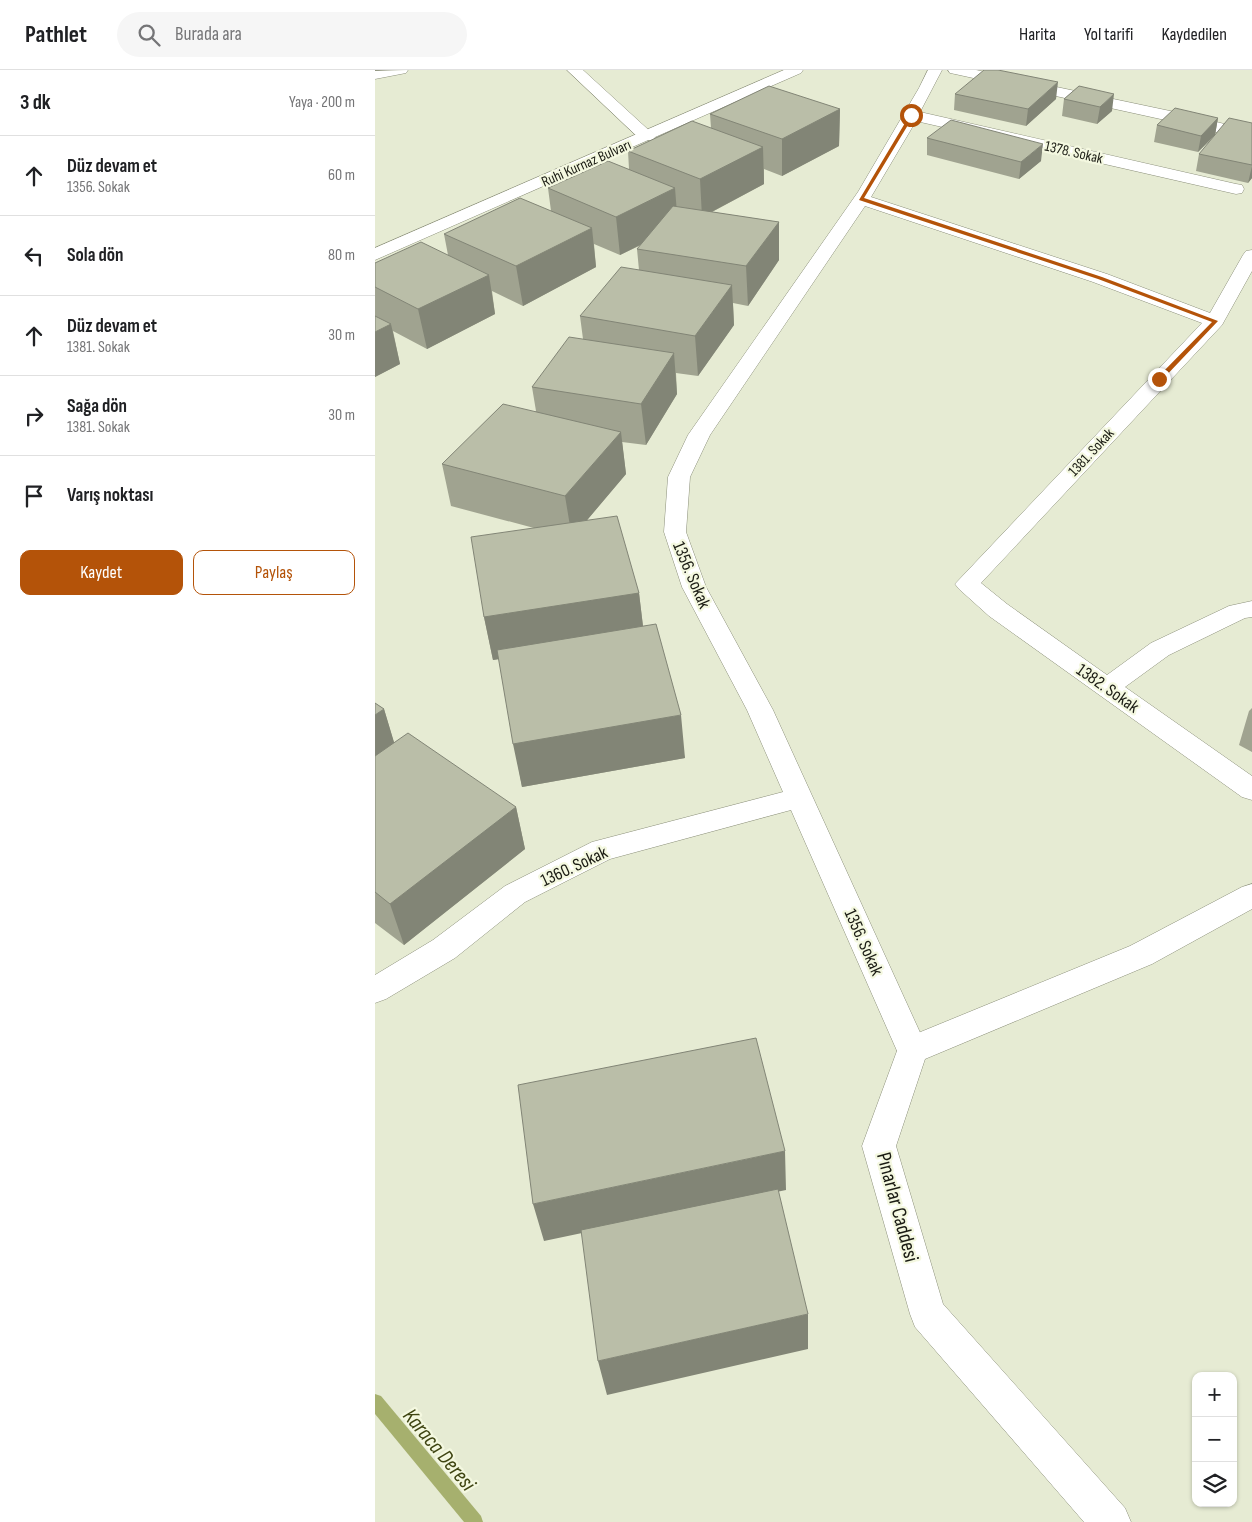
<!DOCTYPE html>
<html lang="tr">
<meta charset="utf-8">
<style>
body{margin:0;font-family:"Sofia Sans Condensed",sans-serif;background:#f6f6f6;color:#202124}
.controls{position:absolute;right:15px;bottom:15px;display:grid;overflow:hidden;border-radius:10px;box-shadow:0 1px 4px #0004}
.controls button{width:45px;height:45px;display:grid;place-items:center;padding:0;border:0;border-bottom:1px solid #e0e0e0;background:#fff;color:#202124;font:25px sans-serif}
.stop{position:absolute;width:15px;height:15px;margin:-11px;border:4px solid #b45309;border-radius:50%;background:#fff}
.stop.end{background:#b45309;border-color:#fff;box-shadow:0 1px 5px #0008}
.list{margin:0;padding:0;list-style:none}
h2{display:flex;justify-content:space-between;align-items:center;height:65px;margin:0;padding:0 20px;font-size:21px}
h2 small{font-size:16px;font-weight:400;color:#757577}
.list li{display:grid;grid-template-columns:32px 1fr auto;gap:15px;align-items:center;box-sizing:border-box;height:80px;padding:0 20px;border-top:1px solid #e0e0e0}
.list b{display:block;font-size:19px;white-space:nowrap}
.list p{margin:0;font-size:16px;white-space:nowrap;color:#757577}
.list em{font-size:16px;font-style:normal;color:#757577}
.actions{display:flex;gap:10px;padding:15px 20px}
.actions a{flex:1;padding:11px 0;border:1px solid #b45309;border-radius:10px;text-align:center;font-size:18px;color:#b45309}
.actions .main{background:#b45309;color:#fff}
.icon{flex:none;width:28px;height:28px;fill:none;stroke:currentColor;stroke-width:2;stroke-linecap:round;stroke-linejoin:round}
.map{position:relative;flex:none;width:877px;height:1452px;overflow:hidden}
header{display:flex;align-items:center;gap:30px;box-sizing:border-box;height:70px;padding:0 25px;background:#fff;border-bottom:1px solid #e0e0e0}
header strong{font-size:24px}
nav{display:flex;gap:28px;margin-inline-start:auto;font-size:18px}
.search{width:350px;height:45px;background:#f6f6f6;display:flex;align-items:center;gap:12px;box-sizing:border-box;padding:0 18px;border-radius:28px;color:#757577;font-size:19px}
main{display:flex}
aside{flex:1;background:#fff}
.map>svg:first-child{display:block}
</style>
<header>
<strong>Pathlet</strong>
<div class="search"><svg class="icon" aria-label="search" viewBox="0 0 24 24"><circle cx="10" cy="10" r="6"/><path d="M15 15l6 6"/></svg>Burada ara</div>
<nav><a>Harita</a><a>Yol tarifi</a><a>Kaydedilen</a></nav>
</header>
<main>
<aside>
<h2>3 dk<small>Yaya · 200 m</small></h2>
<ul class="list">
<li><svg class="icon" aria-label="ahead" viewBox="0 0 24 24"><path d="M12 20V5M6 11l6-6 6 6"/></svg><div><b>Düz devam et</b><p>1356. Sokak</p></div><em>60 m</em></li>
<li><svg class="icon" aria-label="left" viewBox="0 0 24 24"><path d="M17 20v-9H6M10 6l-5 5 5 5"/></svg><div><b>Sola dön</b></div><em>80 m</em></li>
<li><svg class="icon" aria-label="ahead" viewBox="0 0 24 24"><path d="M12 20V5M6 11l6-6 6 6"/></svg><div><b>Düz devam et</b><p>1381. Sokak</p></div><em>30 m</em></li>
<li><svg class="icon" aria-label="right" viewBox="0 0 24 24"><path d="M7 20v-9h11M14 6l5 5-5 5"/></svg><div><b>Sağa dön</b><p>1381. Sokak</p></div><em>30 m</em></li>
<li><svg class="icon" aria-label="arrive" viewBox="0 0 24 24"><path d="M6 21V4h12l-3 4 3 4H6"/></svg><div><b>Varış noktası</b></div></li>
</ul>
<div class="actions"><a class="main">Kaydet</a><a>Paylaş</a></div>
</aside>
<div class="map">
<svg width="877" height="1452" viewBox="0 0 877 1452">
<rect width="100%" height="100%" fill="#e6ebd3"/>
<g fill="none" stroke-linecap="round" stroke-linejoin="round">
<!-- stream -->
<path fill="#a6b06e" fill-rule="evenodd" d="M0,1324L6,1326L106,1446L108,1452H89L0,1344Z"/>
<!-- street casing -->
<g stroke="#8c907b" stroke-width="1">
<path id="street" d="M33,0L31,3L0,9V1Z
M192,0H208L278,64L280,67L278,70H266Z
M553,0H567L545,42L861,114L867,115L869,119L867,123L861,124L541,51L496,127L732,204L835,243L868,185L871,181L877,180V201L847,255L606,513L632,534L732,605L776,573L854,536L877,531V547L870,548L794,585L750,617L877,706V730L867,727L614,546L584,519L580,514L827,253L718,212L490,136L335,365L315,407L311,462L331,517L398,640L553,980L548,990L537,994L526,990L416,740L235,789L150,832L80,888L11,929L0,933V905L58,870L130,816L217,772L408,722L372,640L307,517L289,462L293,407L313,365L483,122L544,18Z
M573,0H601L814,45L877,61V71L813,55L580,4L575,3Z"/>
</g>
<!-- secondary casing -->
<g stroke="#8c907b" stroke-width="1">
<path id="secondary" d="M409,0H428L426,3L0,190V178Z
M877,814V839L777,894L550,989L521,1076L568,1234L750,1438L756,1452H709L540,1257L535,1244L487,1076L526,970L755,876L867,817Z"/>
</g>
<!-- street -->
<use href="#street" fill="#fff" fill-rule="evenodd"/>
<!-- secondary -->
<use href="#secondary" fill="#fff" fill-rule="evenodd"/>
</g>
<!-- wall -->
<path fill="#a0a390" d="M704,16L737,41L722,54L687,46L689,29Z
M580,24L681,29L651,56L579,40Z
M465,39L464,76L407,106L389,99V114L337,142L404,152V190L373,236L358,233L359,255L323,306L301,303L302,324L271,375L247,372L251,404L212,450L264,523L268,556L310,688L147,717L124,589L118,590L109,547L159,458L76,436L67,394L161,341L157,317L208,269L205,246L264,200L262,179L266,175L245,185L219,174L221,197L148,236L117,221L120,244L52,279L18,261L25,294L0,307V193L73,185L69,164L176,141L173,118L254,99L253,81L336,58L335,44Z
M843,48L840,65L823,82L779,72L782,55Z
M877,53V108L873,113L821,101L824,84Z
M552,68L666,91L644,109L552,85Z
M0,633L9,639L19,673L141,737L150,779L29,875L0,853Z
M877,638V682L864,675L874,641Z"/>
<!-- shaded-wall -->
<path fill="#828576" d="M683,12L681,29L651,56L653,39Z
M739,24L737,41L722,54L725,37Z
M465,39L464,76L407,106V69Z
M843,48L840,65L823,82L826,66Z
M668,74L666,91L644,109L646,92Z
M388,77L389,114L327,147L325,109Z
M877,96V108L873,113Z
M300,118L303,156L245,185L241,147Z
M404,152V190L373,236L371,196Z
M217,158L221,197L148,236L141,196Z
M114,205L120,244L52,279L43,239Z
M357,215L359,255L323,306L320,266Z
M16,254L25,294L0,307V262Z
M299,283L302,324L271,375L266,334Z
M246,362L251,404L197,468L190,426Z
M264,523L269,565L118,590L109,547Z
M9,639L22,682L0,697V645Z
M306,645L310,688L147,717L138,674Z
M141,737L150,779L29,875L15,834Z
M410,1081L411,1120L169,1171L158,1134Z
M433,1244V1279L232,1325L223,1291Z"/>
<!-- building -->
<path fill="#babea8" stroke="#828576" d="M609,0H623L683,12L653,39L580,24Z
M394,16L465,39L407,69L335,44Z
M704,16L739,24L725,37L689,29Z
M800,38L843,48L826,66L782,55Z
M854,48L877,53V95L824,84Z
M576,50L668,74L646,92L552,68Z
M317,51L388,77L325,109L253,81Z
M233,91L300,118L241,147L173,118Z
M145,128L217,158L141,196L69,164Z
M298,136L404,152L371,196L262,179Z
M46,172L114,205L43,239L0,217V193Z
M246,197L357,215L320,266L205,246Z
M0,246L16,254L0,262Z
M194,267L299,283L266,334L157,317Z
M128,334L246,362L190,426L67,394Z
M242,446L264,523L109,547L96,467Z
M281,554L306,645L138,674L122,580Z
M0,633L9,639L0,645Z
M33,663L141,737L15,834L0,822V686Z
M381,968L410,1081L158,1134L143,1015Z
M403,1119L433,1244L223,1291L206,1160Z"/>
<!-- route -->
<path fill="#b45309" d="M536,43L539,45L489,128L727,207L843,251L786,311H782V308L837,252L723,209L484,130Z"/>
<g text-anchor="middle" stroke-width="4.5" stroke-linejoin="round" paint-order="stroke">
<!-- far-street labels -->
<g font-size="15" fill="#1a1b13" stroke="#f4f8e0">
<text transform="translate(699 82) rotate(13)" y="5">1378. Sokak</text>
<text transform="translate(211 93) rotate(-24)" y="5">Ruhi Kurnaz Bulvarı</text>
<text transform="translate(716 382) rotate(-47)" y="5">1381. Sokak</text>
</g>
<!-- street labels -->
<g font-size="18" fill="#1a1b13" stroke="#f4f8e0">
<text transform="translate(317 505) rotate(67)" y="6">1356. Sokak</text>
<text transform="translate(733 618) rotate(35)" y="6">1382. Sokak</text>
<text transform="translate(199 796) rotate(-25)" y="6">1360. Sokak</text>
<text transform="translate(489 872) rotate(66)" y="6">1356. Sokak</text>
</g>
<!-- near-street labels -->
<g font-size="21" fill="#1a1b13" stroke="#f4f8e0">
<text transform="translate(523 1137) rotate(75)" y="7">Pınarlar Caddesi</text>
</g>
<!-- near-water labels -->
<g font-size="22" font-style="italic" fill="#3f4513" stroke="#f4f8e0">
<text transform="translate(65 1379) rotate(50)" y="8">Karaca Deresi</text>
</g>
</g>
</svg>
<div class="controls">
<button>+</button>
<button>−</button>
<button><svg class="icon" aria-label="layers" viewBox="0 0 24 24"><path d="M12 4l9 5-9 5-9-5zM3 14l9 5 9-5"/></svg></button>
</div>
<div class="stop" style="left:536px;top:45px"></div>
<div class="stop end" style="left:784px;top:309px"></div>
</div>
</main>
